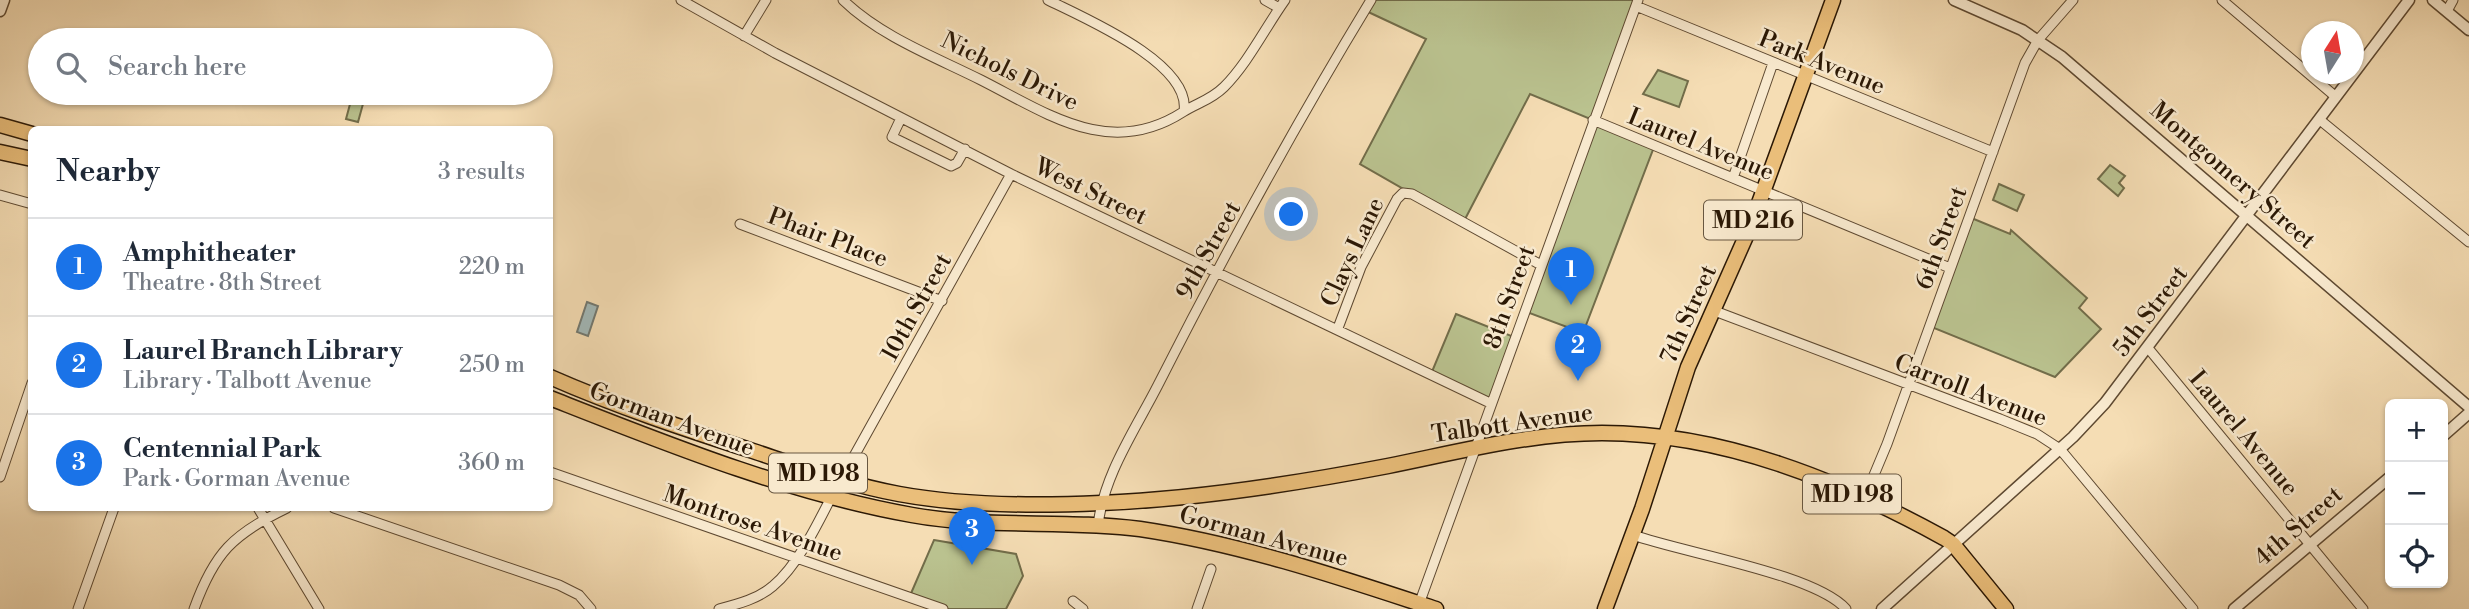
<!DOCTYPE html>
<meta charset="utf-8">
<style>
body{margin:0;font-family:"Libre Bodoni",serif;background:#f6f6f7;color:#1f2937}
.controls{position:absolute;right:21px;bottom:21px;display:grid;overflow:hidden;border-radius:10px;box-shadow:0 2px 5px #0004}
.controls button{width:63px;height:63px;display:grid;place-items:center;padding:0;border:0;border-bottom:2px solid #e0e1e3;background:#fff;color:#1f2937;font:35px sans-serif}
.compass{position:absolute;left:2301px;top:21px;width:63px;height:63px;border-radius:50%;background:#fff;box-shadow:0 2px 5px #0004;rotate:11deg}
.you{position:absolute;left:1292px;top:215px;width:24px;height:24px;margin:-18px;border:5px solid #fff;border-radius:50%;background:#1a73e8;box-shadow:0 0 0 10px #1a73e833}
.badge{display:grid;place-items:center;width:46px;height:46px;border-radius:50%;background:#1a73e8;color:#fff;font-size:23px;font-weight:700}
.pin{position:absolute;translate:-50% -58px;filter:drop-shadow(0 2px 4px #0008)}
.pin::after{content:'';position:absolute;top:37px;width:24px;height:21px;background:inherit;clip-path:polygon(0 0,100% 0,50% 100%)}
.list{margin:0;padding:0;list-style:none}
h2{display:flex;justify-content:space-between;align-items:center;height:91px;margin:0;padding:0 28px;font-size:30px}
h2 small{font-size:23px;font-weight:400;color:#747a83}
.list li{display:grid;grid-template-columns:46px 1fr auto;gap:21px;align-items:center;box-sizing:border-box;height:98px;padding:0 28px;border-top:2px solid #e0e1e3}
.list b{display:block;font-size:26px;white-space:nowrap}
.list p{margin:0;font-size:23px;white-space:nowrap;color:#747a83}
.list em{font-size:23px;font-style:normal;color:#747a83}
.icon{flex:none;width:38px;height:38px;fill:none;stroke:currentColor;stroke-width:2;stroke-linecap:round;stroke-linejoin:round}
.map{position:relative;flex:none;width:2469px;height:609px;overflow:hidden}
.search{position:absolute;background:#fff;box-shadow:0 2px 5px #0004;left:28px;top:28px;width:525px;height:77px;display:flex;align-items:center;gap:18px;box-sizing:border-box;padding:0 24px;border-radius:38px;color:#747a83;font-size:26px}
.panel{position:absolute;background:#fff;box-shadow:0 2px 5px #0004;left:28px;top:126px;width:525px;height:385px;border-radius:10px}
.map>svg:first-child{display:block}
</style>
<div class="map">
<svg width="2469" height="609" viewBox="0 0 2469 609">
<rect width="100%" height="100%" fill="#f5ddb4"/>
<filter id="stains"><feTurbulence type="fractalNoise" baseFrequency=".00286" numOctaves="4"/><feColorMatrix values="0 0 0 0 .2 0 0 0 0 .09 0 0 0 0 .02 0 0 0 .5 -.17"/></filter>
<radialGradient id="worn" r=".72"><stop offset=".6" stop-color="#630" stop-opacity="0"/><stop offset="1" stop-color="#630" stop-opacity=".3"/></radialGradient>
<!-- green -->
<path fill="#bac28f" stroke="#726d4a" stroke-width="2" d="M1371,0H1638L1593,120L1654,147L1583,333L1524,311L1593,120L1530,94L1463,223L1360,164L1426,39L1364,10Z
M1658,70L1688,81L1679,107L1643,94Z
M353,93H366L358,122L346,119Z
M2110,165L2125,176L2119,183L2124,188L2118,196L2098,179Z
M1999,184L2024,195L2017,211L1993,200Z
M1969,217L2010,234L2011,230L2087,298L2079,308L2101,329L2055,377L1929,326Z
M1456,314L1514,337L1490,403L1431,374Z
M934,540L1016,554L1023,576L1006,609H939L909,598Z"/>
<!-- water -->
<path fill="#a2b9b9" stroke="#727971" stroke-width="2" d="M587,302L598,306L588,336L577,332Z"/>
<g fill="none" stroke-linecap="round" stroke-linejoin="round">
<!-- minor casing -->
<g stroke="#5e4931" stroke-width="11">
<path id="minor" d="M681,0L775,53L1011,174L1490,403
M843,0C880,36 935,57 981,80C1048,114 1110,159 1183,112C1197,103 1211,100 1224,87C1248,63 1265,28 1285,0
M1048,0C1084,18 1191,63 1184,111
M1265,0L1279,8
M2222,0L2336,97
M1636,6L1993,152
M2447,11L2453,0
M744,36L766,0
M901,118L892,137L951,166L957,163L965,149
M1593,120L1950,268
M2320,120L2469,242
M1733,178L1773,63
M0,195L32,204
M740,224L942,301
M1712,310L2000,419L2037,434L2060,449L2193,609
M1338,328L1361,267L1397,199L1403,193L1412,194L1541,265
M2148,348L2363,609
M853,458L1011,174
M550,472L943,609
M0,477L32,383
M1864,499L1887,444L2025,63L2038,40L2073,0
M258,508L319,609
M334,508L559,585L579,595L591,609
M1098,526C1103,476 1135,430 1158,385C1224,255 1295,125 1371,0
M1633,535C1684,553 1815,574 1846,609
M1073,601L1083,609
M1418,607L1638,0
M78,609L114,508
M194,609C214,553 233,534 287,508
M719,609C738,604 758,599 773,586C801,563 823,512 840,480
M1197,609L1211,569"/>
</g>
<!-- tertiary casing -->
<g stroke="#5e4931" stroke-width="13">
<path id="tertiary" d="M1954,0L2022,30L2062,57L2469,407
M2433,0L2469,30
M0,11L4,0
M2443,436L2469,413
M1882,609L2073,437L2105,403L2409,0
M2234,609L2390,477"/>
</g>
<!-- primary casing -->
<g stroke="#2b1805" stroke-width="17">
<path id="primary" d="M0,125L32,134
M0,152L32,159
M550,377C616,406 685,429 753,451C801,467 849,485 899,494C964,506 1035,506 1101,503C1197,499 1294,484 1388,466C1458,452 1530,433 1602,433C1722,433 1839,480 1944,538L1953,544L2006,609
M550,398C667,444 788,493 912,515C988,529 1064,519 1140,529C1241,544 1339,577 1436,609
M1605,609L1642,509L1688,367L1751,225L1833,0"/>
</g>
<!-- minor -->
<use href="#minor" stroke="#f8e9ce" stroke-width="9"/>
<!-- tertiary -->
<use href="#tertiary" stroke="#f8e9ce" stroke-width="10"/>
<!-- primary -->
<use href="#primary" stroke="#eabe7a" stroke-width="14"/>
</g>
<g text-anchor="middle" stroke-width="5" stroke-linejoin="round" paint-order="stroke">
<!-- shield labels -->
<g fill="#f8e9ce" stroke="#685741" stroke-width="2">
<rect x="1704" y="200.5" width="98" height="39" rx="5"/>
<rect x="769" y="453.5" width="98" height="39" rx="5"/>
<rect x="1803" y="474.5" width="98" height="39" rx="5"/>
</g>
<g font-size="23" font-weight="bold" fill="#2b1805">
<text x="1753" y="228">MD 216</text>
<text x="818" y="481">MD 198</text>
<text x="1852" y="502">MD 198</text>
</g>
<!-- street labels -->
<g font-size="24" fill="#2b1805" stroke="#f8e9ce">
<text transform="translate(1822 62) rotate(22)" y="8">Park Avenue</text>
<text transform="translate(1010 71) rotate(26)" y="8">Nichols Drive</text>
<text transform="translate(1701 144) rotate(22)" y="8">Laurel Avenue</text>
<text transform="translate(2233 175) rotate(41)" y="8">Montgomery Street</text>
<text transform="translate(1091 191) rotate(26)" y="8">West Street</text>
<text transform="translate(828 237) rotate(21)" y="8">Phair Place</text>
<text transform="translate(1941 238) rotate(-70)" y="8">6th Street</text>
<text transform="translate(1208 250) rotate(-61)" y="8">9th Street</text>
<text transform="translate(1352 252) rotate(-65)" y="8">Clays Lane</text>
<text transform="translate(1509 297) rotate(-70)" y="8">8th Street</text>
<text transform="translate(916 307) rotate(-61)" y="8">10th Street</text>
<text transform="translate(2150 311) rotate(-53)" y="8">5th Street</text>
<text transform="translate(1688 314) rotate(-66)" y="8">7th Street</text>
<text transform="translate(1971 390) rotate(21)" y="8">Carroll Avenue</text>
<text transform="translate(672 419) rotate(20)" y="8">Gorman Avenue</text>
<text transform="translate(1512 423) rotate(-8)" y="8">Talbott Avenue</text>
<text transform="translate(2244 433) rotate(50)" y="8">Laurel Avenue</text>
<text transform="translate(753 523) rotate(19)" y="8">Montrose Avenue</text>
<text transform="translate(2298 526) rotate(-41)" y="8">4th Street</text>
<text transform="translate(1264 536) rotate(15)" y="8">Gorman Avenue</text>
</g>
</g>
<rect width="100%" height="100%" filter="url(#stains)"/>
<rect width="100%" height="100%" fill="url(#worn)"/>
</svg>
<div class="controls">
<button>+</button>
<button>−</button>
<button><svg class="icon" aria-label="locate" viewBox="0 0 24 24"><circle cx="12" cy="12" r="6"/><path d="M12 2v4M12 18v4M2 12h4M18 12h4"/></svg></button>
</div>
<svg class="compass" viewBox="-18 -18 36 36"><path d="M0-13l5 13h-10z" fill="#e53935"/><path d="M0 13l5-13h-10z" fill="#747a83"/></svg>
<div class="you"></div>
<div class="pin badge" style="left:1571px;top:305px">1</div>
<div class="pin badge" style="left:1578px;top:381px">2</div>
<div class="pin badge" style="left:972px;top:565px">3</div>
<div class="search"><svg class="icon" aria-label="search" viewBox="0 0 24 24"><circle cx="10" cy="10" r="6"/><path d="M15 15l6 6"/></svg>Search here</div>
<section class="panel">
<h2>Nearby<small>3 results</small></h2>
<ul class="list">
<li><span class="badge">1</span><div><b>Amphitheater</b><p>Theatre · 8th Street</p></div><em>220 m</em></li>
<li><span class="badge">2</span><div><b>Laurel Branch Library</b><p>Library · Talbott Avenue</p></div><em>250 m</em></li>
<li><span class="badge">3</span><div><b>Centennial Park</b><p>Park · Gorman Avenue</p></div><em>360 m</em></li>
</ul>
</section>
</div>
